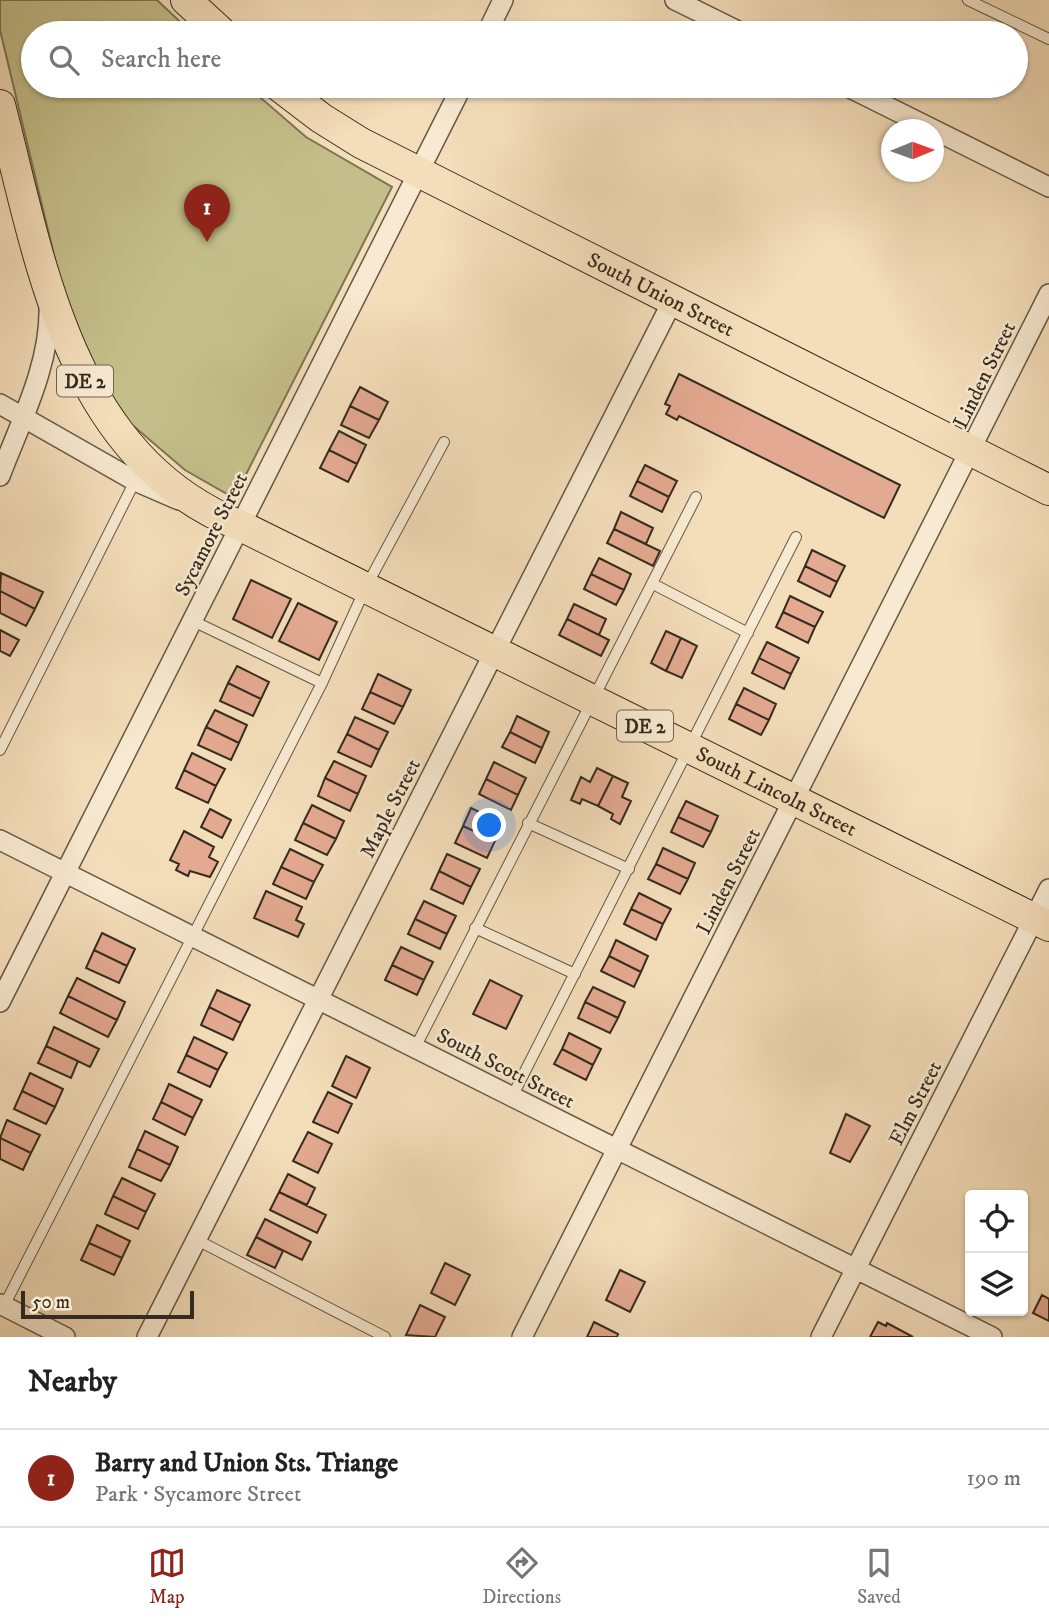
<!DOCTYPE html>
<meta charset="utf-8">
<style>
body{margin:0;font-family:"IM FELL DW Pica",serif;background:#f6f6f6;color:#222}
.controls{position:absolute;right:21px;bottom:21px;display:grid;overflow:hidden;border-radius:7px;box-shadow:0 2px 5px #0004}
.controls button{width:63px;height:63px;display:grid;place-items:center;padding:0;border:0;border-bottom:2px solid #e0e0e0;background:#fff;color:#222;font:35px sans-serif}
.compass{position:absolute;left:881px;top:119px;width:63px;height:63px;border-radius:50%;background:#fff;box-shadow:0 2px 5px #0004;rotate:89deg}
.scale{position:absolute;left:21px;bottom:18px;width:173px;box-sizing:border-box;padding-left:7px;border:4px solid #352b1e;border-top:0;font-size:19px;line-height:24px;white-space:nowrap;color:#352b1e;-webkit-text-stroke:5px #f8ead2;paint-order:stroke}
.you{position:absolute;left:490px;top:826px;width:24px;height:24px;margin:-18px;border:5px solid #fff;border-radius:50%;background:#1a73e8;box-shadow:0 0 0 10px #1a73e833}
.badge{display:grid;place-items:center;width:46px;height:46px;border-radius:50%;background:#8f2418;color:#fff;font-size:23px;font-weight:700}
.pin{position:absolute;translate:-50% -58px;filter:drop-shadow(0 2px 4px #0008)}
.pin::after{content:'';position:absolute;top:37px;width:24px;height:21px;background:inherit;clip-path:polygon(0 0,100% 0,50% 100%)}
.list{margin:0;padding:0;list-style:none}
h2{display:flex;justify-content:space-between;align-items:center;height:91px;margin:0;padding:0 28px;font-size:30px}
h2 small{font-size:23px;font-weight:400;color:#767676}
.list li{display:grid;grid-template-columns:46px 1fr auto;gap:21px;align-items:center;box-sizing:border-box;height:98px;padding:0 28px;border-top:2px solid #e0e0e0}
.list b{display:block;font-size:26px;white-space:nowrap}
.list p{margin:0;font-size:23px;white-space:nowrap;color:#767676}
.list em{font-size:23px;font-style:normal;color:#767676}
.icon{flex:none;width:38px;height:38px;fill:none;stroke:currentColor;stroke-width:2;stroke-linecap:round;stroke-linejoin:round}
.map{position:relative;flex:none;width:1049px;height:1337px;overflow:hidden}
.search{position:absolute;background:#fff;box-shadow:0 2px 5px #0004;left:21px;right:21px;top:21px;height:77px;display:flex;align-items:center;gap:18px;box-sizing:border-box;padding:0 24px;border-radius:38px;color:#767676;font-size:26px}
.sheet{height:189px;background:#fff}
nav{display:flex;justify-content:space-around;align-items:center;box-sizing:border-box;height:98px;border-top:2px solid #e0e0e0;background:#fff;font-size:19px;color:#767676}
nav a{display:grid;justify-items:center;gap:4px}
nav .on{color:#8f2418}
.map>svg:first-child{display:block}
</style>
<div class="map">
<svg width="1049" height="1337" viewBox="0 0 1049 1337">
<rect width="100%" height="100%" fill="#f4deba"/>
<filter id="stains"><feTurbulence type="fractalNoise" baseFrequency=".00286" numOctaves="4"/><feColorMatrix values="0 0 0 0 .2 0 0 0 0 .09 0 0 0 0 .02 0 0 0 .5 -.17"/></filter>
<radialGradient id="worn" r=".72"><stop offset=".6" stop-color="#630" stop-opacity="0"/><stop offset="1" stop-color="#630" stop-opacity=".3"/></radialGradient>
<!-- green -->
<path fill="#c4bf8a" stroke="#7c7554" stroke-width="2" d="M0,0H157L192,33H33V86H247L306,137L392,187L234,498L185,470L130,423L88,359L64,297L0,30Z"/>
<!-- building -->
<path fill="#e4aa91" stroke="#352b1e" stroke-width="2" d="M679,374L900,485L884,518L679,416L677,420L666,414L670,406L665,404Z
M360,387L388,402L379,420L350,406Z
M350,406L379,420L369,438L341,425Z
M339,431L366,445L357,464L329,450Z
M329,450L357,464L348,482L320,468Z
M645,465L677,481L669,497L637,481Z
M637,481L669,497L662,512L630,496Z
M621,512L653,528L646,544L614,529Z
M614,529L660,551L653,566L607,543Z
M812,550L845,566L837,582L805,566Z
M599,558L631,574L624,590L591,574Z
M805,566L837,582L830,597L798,581Z
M1,573L43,592L35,609L0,591Z
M591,574L624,590L616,605L584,589Z
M251,580L291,599L272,638L233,619Z
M0,591L35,609L26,626L0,613Z
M790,596L823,612L815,627L783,612Z
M298,603L337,622L319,660L279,641Z
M574,604L606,619L599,635L567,619Z
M783,612L815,627L808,643L776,627Z
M567,619L609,640L601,656L559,635Z
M0,630L19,640L10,656L0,651Z
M666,631L681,638L666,671L651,663Z
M681,638L697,646L682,678L666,671Z
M767,642L799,658L791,674L759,658Z
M759,658L791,674L784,689L752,673Z
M237,666L269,682L261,699L228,683Z
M378,674L411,690L403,707L370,692Z
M228,683L261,699L253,716L220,701Z
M744,688L776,704L769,720L736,704Z
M370,692L403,707L394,724L362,709Z
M736,704L769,720L761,735L729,719Z
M215,710L247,725L239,743L206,727Z
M517,716L549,732L542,748L510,732Z
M355,717L388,732L379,750L347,734Z
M206,727L239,743L231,760L198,745Z
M510,732L542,748L535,763L502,747Z
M347,734L379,750L371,767L338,752Z
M192,753L225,769L216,786L184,770Z
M334,761L366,776L358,794L325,778Z
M494,762L526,778L518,795L486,779Z
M597,768L613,776L598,806L582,799L580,804L571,800L581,777L590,782Z
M184,770L216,786L208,803L176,788Z
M613,776L628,783L622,797L631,801L620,824L611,819L613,814L598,806Z
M325,778L358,794L350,811L318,796Z
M486,779L518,795L511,810L479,794Z
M686,801L718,816L711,832L678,817Z
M312,805L344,821L336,839L303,823Z
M471,808L504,824L495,841L463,826Z
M210,809L231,820L222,838L201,827Z
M678,817L711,832L703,847L671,832Z
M303,823L336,839L327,855L295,840Z
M463,826L495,841L487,858L455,843Z
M184,831L214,847L209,857L218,862L210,877L190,871L188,876L176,870L179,864L170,860Z
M663,848L695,863L688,879L656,864Z
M290,849L323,865L314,882L281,867Z
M447,854L480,869L471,887L439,871Z
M656,864L688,879L680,894L648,879Z
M281,867L314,882L306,899L273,884Z
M439,871L471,887L463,904L431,889Z
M266,891L302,907L296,920L304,924L298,937L254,918Z
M639,893L671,909L663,924L631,909Z
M424,901L456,916L447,934L415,919Z
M631,909L663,924L656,940L624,924Z
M415,919L447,934L440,949L408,934Z
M102,933L135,949L127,966L94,950Z
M616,940L648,956L641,972L609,956Z
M401,947L433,962L424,980L392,965Z
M94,950L127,966L119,983L86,968Z
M609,956L641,972L634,987L601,971Z
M392,965L424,980L417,995L385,980Z
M77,978L125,1002L117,1020L68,996Z
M490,980L522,996L506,1029L473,1014Z
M593,987L625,1002L618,1018L585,1002Z
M217,990L250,1005L241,1023L209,1007Z
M68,996L117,1020L108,1037L60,1013Z
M585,1002L618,1018L610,1033L578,1018Z
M209,1007L241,1023L233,1040L201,1025Z
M54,1027L99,1049L90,1067L46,1046Z
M569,1033L601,1049L593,1065L562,1049Z
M194,1037L227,1053L218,1070L186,1055Z
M46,1046L78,1061L71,1078L38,1063Z
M562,1049L593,1065L586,1080L554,1064Z
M186,1055L218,1070L210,1087L178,1072Z
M346,1056L370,1068L356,1098L332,1086Z
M30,1073L63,1089L55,1107L22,1091Z
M169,1084L202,1100L193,1118L161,1102Z
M22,1091L55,1107L46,1124L14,1109Z
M328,1092L352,1104L338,1133L313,1122Z
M161,1102L193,1118L185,1135L153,1119Z
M846,1114L870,1126L850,1162L830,1153Z
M7,1120L40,1135L31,1153L0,1138Z
M145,1131L178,1147L170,1165L137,1149Z
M308,1132L332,1144L318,1173L293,1161Z
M0,1138L31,1153L23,1170L0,1159Z
M137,1149L170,1165L161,1181L129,1167Z
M288,1174L315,1188L307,1205L279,1192Z
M122,1178L155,1194L146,1212L113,1196Z
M279,1192L326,1215L317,1233L270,1210Z
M113,1196L146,1212L138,1229L105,1214Z
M265,1219L311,1242L302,1260L256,1237Z
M97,1225L130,1241L122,1258L89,1243Z
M256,1237L283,1251L275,1268L247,1255Z
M89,1243L122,1258L114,1275L81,1260Z
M445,1263L470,1275L455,1305L431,1293Z
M620,1270L645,1282L630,1312L606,1300Z
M1042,1295L1049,1299V1321L1033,1313Z
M420,1305L445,1317L435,1337L406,1335Z
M594,1322L618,1334L617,1337H587Z
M878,1322L886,1326L887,1323L913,1337H870Z"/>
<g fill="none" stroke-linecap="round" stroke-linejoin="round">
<!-- service casing -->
<g stroke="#655845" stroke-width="12">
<path id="service" d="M968,0L1049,39
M653,584L748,633
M193,621L322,683
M0,750L135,481
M528,823L629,869
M475,928L575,974
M415,1048L696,497
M512,1097L796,537
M197,1240L385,1337
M4,1306L322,683L366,587L444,442"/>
</g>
<!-- minor casing -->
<g stroke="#655845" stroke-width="22">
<path id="minor" d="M675,0L742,33
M487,33L503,0
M846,86L1049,187
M0,404L135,481L179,500
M0,476C20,423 51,364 49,306
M0,840L992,1337
M0,1002L462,86
M0,1304L65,1337
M147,1337L673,300
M522,1337L1049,294
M821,1337L1049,889"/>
</g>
<!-- primary casing -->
<g stroke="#352b1e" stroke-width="32">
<g id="primary">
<path d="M186,0L222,33"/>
<path id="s1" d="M279,86L321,118L361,143L1049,490"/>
<path id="s2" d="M0,105C41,264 69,457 241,526L1049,926"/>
</g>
</g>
<!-- service -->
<use href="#service" stroke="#f8ead2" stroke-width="10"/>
<!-- minor -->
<use href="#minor" stroke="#f8ead2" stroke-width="19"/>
<!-- primary -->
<use href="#primary" stroke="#f4deba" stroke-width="30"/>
</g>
<g text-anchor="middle" stroke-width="5" stroke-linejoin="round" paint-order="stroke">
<!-- shield labels -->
<g fill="#f8ead2" stroke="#706454" stroke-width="2">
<rect x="57" y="365.5" width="56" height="31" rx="5"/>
<rect x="617" y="710.5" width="56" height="31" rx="5"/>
</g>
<g font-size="19" font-weight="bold" fill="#352b1e">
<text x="85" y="388">DE 2</text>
<text x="645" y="733">DE 2</text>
</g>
<!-- street labels -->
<g font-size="21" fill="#352b1e" stroke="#f8ead2">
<text dy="7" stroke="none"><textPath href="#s1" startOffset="436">South Union Street</textPath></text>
<text transform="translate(984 375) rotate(-64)" y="7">Linden Street</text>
<text transform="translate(211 534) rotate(-63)" y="7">Sycamore Street</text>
<text dy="7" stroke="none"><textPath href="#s2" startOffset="1104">South Lincoln Street</textPath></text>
<text transform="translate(390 808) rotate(-63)" y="7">Maple Street</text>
<text transform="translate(728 881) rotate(-63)" y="7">Linden Street</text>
<text transform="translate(506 1068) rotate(27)" y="7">South Scott Street</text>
<text transform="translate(915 1103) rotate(-63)" y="7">Elm Street</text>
</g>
</g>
<rect width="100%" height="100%" filter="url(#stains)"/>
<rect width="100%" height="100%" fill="url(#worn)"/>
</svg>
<div class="controls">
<button><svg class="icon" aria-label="locate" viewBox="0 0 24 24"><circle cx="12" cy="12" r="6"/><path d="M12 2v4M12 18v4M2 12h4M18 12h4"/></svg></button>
<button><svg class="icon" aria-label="layers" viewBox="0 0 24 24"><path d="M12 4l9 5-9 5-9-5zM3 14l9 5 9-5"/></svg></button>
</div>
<svg class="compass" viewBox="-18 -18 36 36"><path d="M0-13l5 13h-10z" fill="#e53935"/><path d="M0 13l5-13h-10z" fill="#767676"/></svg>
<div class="scale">50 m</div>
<div class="you"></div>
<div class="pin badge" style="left:207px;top:242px">1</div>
<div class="search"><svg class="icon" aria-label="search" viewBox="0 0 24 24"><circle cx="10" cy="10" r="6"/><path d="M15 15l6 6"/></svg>Search here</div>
</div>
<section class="sheet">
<h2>Nearby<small></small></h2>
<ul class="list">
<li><span class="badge">1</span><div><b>Barry and Union Sts. Triange</b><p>Park · Sycamore Street</p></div><em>190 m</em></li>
</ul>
</section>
<nav>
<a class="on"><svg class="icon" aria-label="map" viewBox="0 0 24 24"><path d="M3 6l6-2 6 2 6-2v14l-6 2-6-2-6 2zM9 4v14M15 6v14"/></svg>Map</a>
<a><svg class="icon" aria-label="directions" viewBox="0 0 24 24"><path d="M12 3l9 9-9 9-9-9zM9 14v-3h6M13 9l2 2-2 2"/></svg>Directions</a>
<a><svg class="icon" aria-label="saved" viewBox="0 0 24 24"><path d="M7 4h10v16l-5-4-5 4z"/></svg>Saved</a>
</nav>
